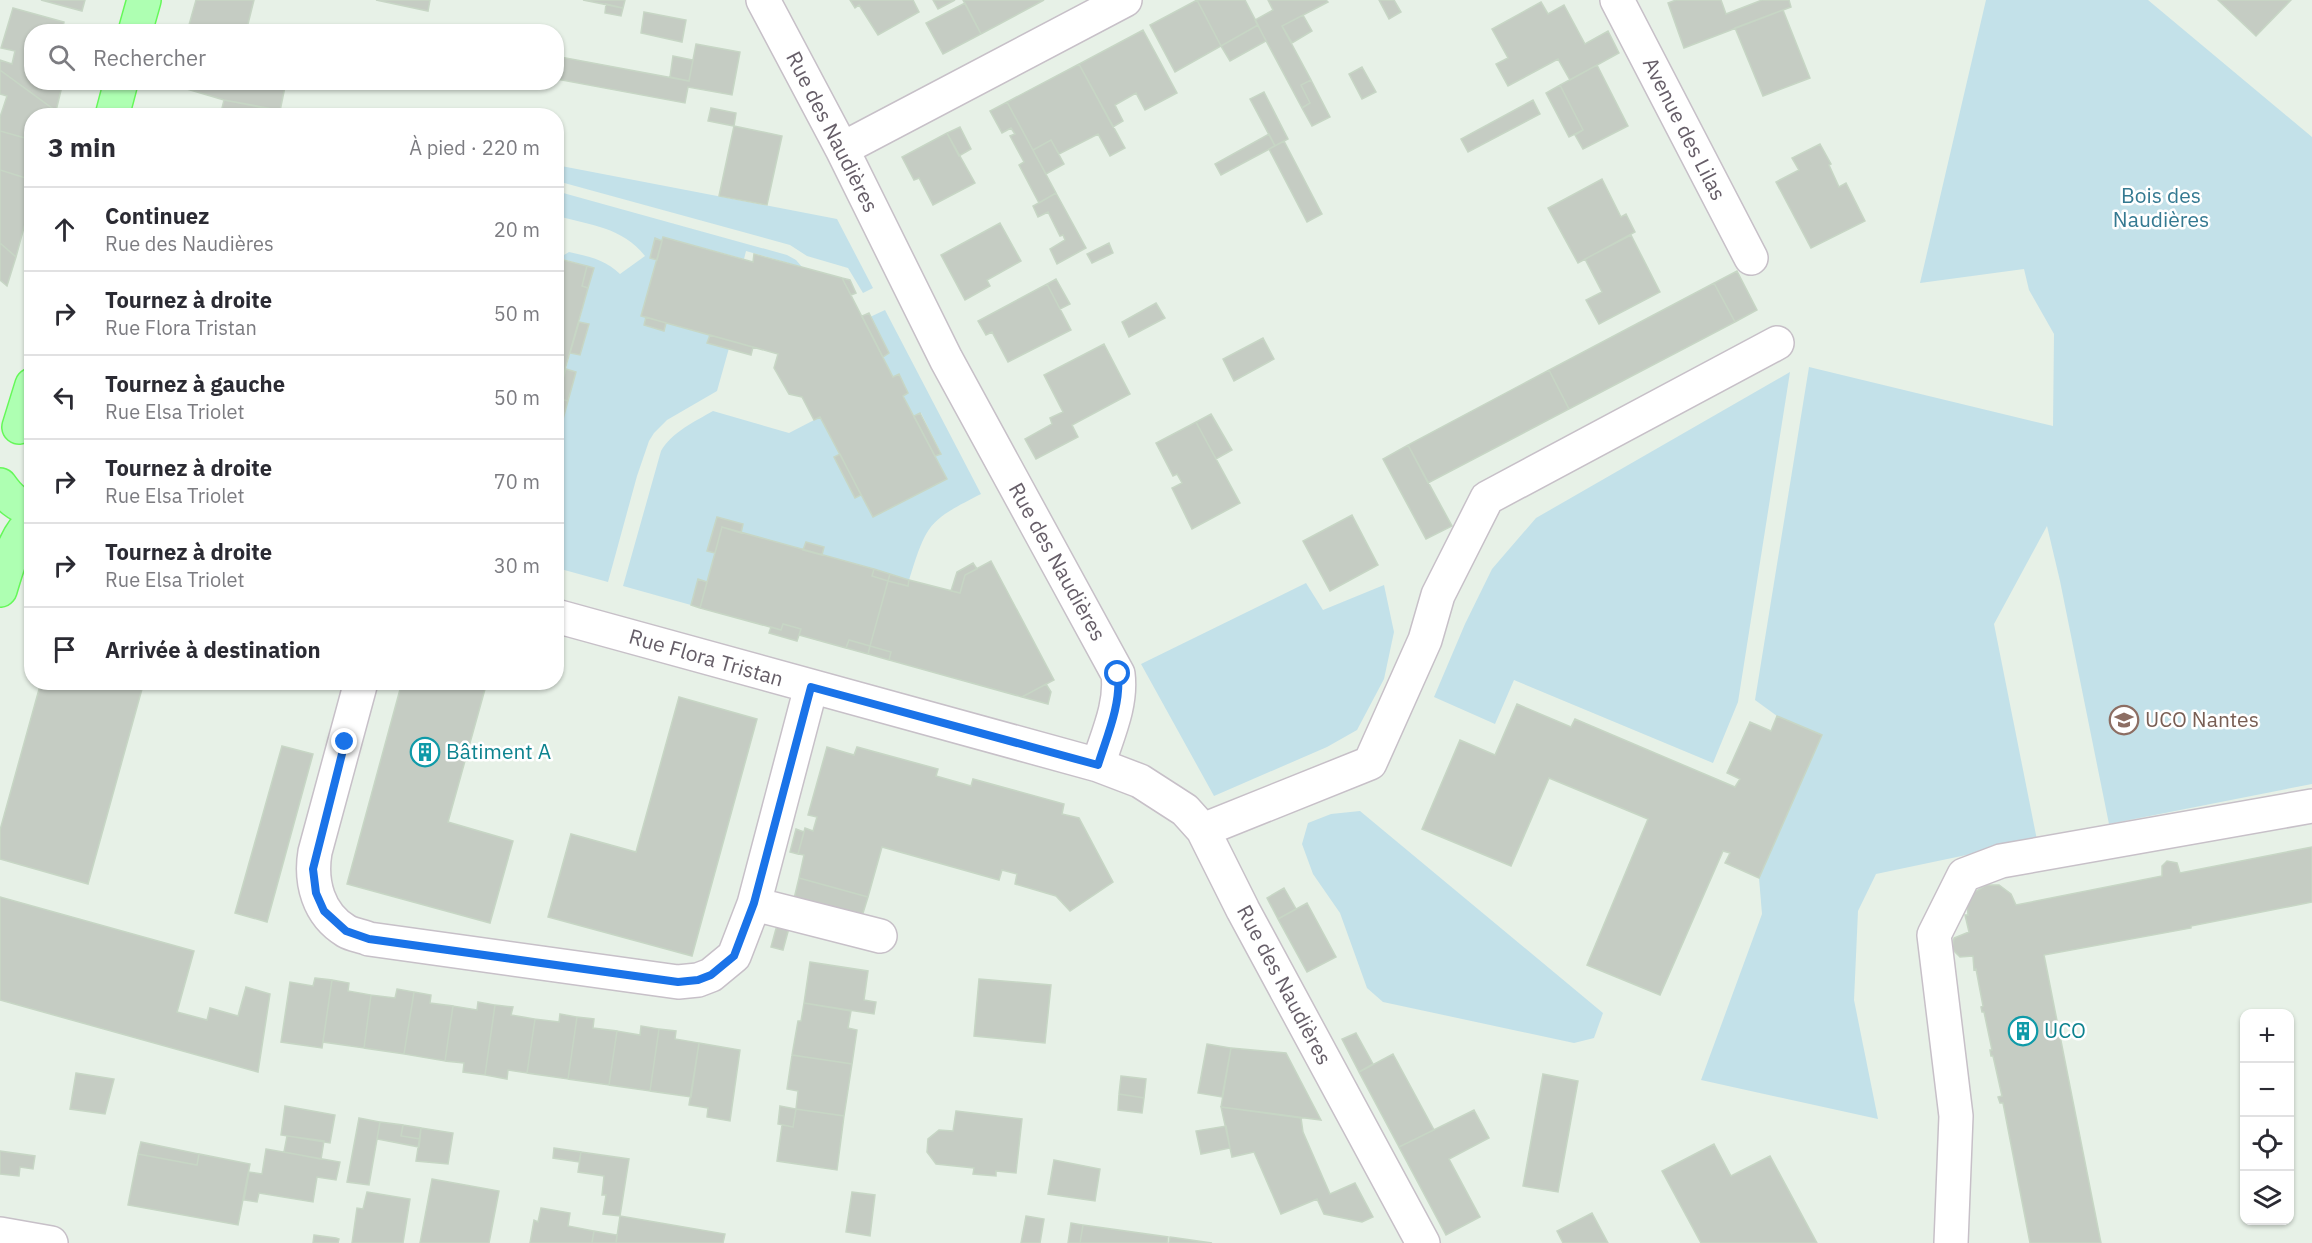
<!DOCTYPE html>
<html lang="fr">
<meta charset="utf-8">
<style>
body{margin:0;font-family:"IBM Plex Sans",sans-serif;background:#f7f7f7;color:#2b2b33}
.controls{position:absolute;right:18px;bottom:18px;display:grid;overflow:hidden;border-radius:12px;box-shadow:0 2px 4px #0004}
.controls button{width:54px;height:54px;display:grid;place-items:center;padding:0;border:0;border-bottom:2px solid #e1e1e2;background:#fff;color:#2b2b33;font:30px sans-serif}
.stop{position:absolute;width:18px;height:18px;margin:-14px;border:4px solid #1a73e8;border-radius:50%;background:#fff}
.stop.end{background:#1a73e8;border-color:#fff;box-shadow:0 2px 6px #0008}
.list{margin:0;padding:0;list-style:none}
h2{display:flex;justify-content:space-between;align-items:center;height:78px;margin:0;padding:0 24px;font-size:26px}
h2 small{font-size:20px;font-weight:400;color:#7c7c81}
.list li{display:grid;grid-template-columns:39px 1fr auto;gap:18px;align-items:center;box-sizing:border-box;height:84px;padding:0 24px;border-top:2px solid #e1e1e2}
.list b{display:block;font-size:22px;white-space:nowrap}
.list p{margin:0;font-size:20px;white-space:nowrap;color:#7c7c81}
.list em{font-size:20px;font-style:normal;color:#7c7c81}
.icon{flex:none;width:33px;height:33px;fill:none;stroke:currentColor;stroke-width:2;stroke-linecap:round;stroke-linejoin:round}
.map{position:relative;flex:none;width:2312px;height:1243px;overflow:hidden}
.search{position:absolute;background:#fff;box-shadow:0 2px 4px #0004;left:24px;top:24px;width:540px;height:66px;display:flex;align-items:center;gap:15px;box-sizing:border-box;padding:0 21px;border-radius:24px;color:#7c7c81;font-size:22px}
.panel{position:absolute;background:#fff;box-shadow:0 2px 4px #0004;left:24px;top:108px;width:540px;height:582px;border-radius:24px}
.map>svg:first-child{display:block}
</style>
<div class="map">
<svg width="2312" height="1243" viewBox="0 0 2312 1243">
<rect width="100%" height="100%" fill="#e7f1e7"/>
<!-- green -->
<path fill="#c3e1e9" d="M1986,0H2148L2312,137V784L2109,824L2060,581L2047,526L1994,624L2037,840L1876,874L1858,911L1854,1000L1878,1119L1701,1080L1762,914L1759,878L1822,735L1777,716L1755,700L1809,367L2053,426L2054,334L2029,290L2024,269L1920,283Z
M556,165L837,219L873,288L863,293L848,268L807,256L790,245L557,181Z
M556,191L787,255L796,260L802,267L746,251L744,259L663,237L641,316L731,341L717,391L667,420L654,433L649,441L637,476L608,582L557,568V429H560L576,373L566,369L570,353L580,355L589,325L579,322L593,268L563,259L564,255L569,252C588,256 606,260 620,274L645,256C622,227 590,225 557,216Z
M885,310L981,494C928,521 927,523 909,580L822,555L824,547L806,542L803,550L741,533L743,524L717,518L708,551L715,553L707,582L698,580L691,605L623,586L661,451C672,432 694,422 713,411L789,433L820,417L873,517L946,479L935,456L941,453L921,413L914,416L903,396L908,393L899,374L893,377L883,357L889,353L870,317Z
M1790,372L1738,702L1713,763L1514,680L1495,724L1434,697L1465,624L1492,569L1536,518Z
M1306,583L1323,610L1384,585L1394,632L1384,679L1357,730L1327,747L1214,796L1141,664Z
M1360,811L1603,1013L1594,1038L1574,1043L1383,1002L1367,988L1340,913L1313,874L1302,844L1308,823L1331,814Z"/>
<!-- building -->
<path fill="#c5ccc3" stroke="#c7d6c5" stroke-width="1.5" d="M41,0H85L82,11Z
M196,0H254L246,32H187Z
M376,0H430L428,11Z
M583,0H625L623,8Z
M850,0H913L919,12L878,35L859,5L855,8Z
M933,0H955L938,9Z
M963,0H1044L981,34Z
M1197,0H1245L1258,25L1221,46Z
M1197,0L1221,46L1175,72L1150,25Z
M1268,0H1326L1328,2L1282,26L1311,80L1301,85L1310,103L1302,108L1255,20L1273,10Z
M1379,0H1394L1401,12L1389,19Z
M1676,0H1721L1726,14L1762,0H1789L1791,7L1684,48L1668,3Z
M2218,0H2291L2256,36Z
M1541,2L1548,14L1564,5L1585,44L1608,31L1619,53L1570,80L1558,59L1508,86L1496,64L1508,58L1492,29Z
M965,3L981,34L943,54L926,23Z
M606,4L623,8L621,16L605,13Z
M13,8L64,22L62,32H32V82H63L56,111L0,70V60L12,64L15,51L1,48Z
M1783,10L1810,78L1763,96L1735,28Z
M644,12L686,20L682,42L641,33Z
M1303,15L1312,31L1292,43L1282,26Z
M1258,25L1266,41L1230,61L1221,46Z
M1143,30L1177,93L1145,110L1136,93L1115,105L1123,121L1113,127L1079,64Z
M696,44L740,52L732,95L688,87L685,103L556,79L561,57L689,81Z
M673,56L693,60L689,81L670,77Z
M1079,64L1125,148L1110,156L1098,134L1059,154L1051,140L1033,150L1007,102Z
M1597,65L1628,126L1583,149L1575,135L1583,130L1560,85Z
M1362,67L1376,92L1362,99L1349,74Z
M0,70L56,111L54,116H32V140L0,131V117L7,96L0,94Z
M1311,80L1330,117L1312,126L1302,108L1310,103L1301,85Z
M173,82H286L280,111L224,100L173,85Z
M1560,85L1583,130L1569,137L1546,93Z
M1264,92L1288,139L1275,146L1250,99Z
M224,100L273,109L271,116H220Z
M1533,100L1540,114L1468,152L1461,139Z
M1007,102L1056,193L1039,203L1019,165L1024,162L1010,136L1015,134L1011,128L1002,133L990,111Z
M711,108L736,113L734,126L708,121Z
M734,126L782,136L767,205L719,196Z
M960,127L971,149L959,156L947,133Z
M0,131L32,140V180L0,170Z
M947,133L975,183L933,205L919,178L914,180L902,157Z
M1269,134L1275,146L1221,175L1215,164Z
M1051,140L1064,164L1046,174L1033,150Z
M1284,141L1322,214L1307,222L1269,149Z
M1820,144L1831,164L1829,165L1839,187L1846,183L1865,221L1811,248L1776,182L1799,170L1792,158Z
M0,170L32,180V198L16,257L0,243Z
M1602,179L1621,217L1626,214L1635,232L1578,263L1548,208Z
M1056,193L1086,248L1057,264L1050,249L1065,240L1063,235L1060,236L1048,212L1038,217L1033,206Z
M1000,223L1021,261L987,280L990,286L965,300L941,255Z
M1631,235L1660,292L1599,324L1586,300L1602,292L1585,259Z
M663,237L753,262L754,254L842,278L893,377L899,374L908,393L903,396L947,479L873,517L820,417L814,420L802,397L789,394L774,368L778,354L641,316Z
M655,238L662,241L657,260L650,258Z
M0,243L16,257L7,286L0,280Z
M1109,243L1113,253L1092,263L1087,254Z
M556,258L587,266L582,286L588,288L557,398Z
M587,266L594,268L588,288L582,286Z
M1737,271L1757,310L1735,322L1714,283Z
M842,278L850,280L856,293L851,295Z
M1056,279L1070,304L1060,309L1047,284Z
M1714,283L1735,322L1569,409L1549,370Z
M1047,284L1071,330L1008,362L992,332L986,335L978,321Z
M1156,303L1165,318L1129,337L1122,322Z
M869,313L889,353L883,357L862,316Z
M646,317L666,323L664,331L644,325Z
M579,322L589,324L580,355L570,353Z
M710,335L753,347L751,355L707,343Z
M1263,338L1274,359L1234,381L1223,359Z
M1104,344L1130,394L1072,425L1078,437L1036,459L1025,439L1052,424L1050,418L1063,412L1044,375Z
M566,369L576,372L568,401L557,398Z
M1549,370L1569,409L1428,483L1408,445Z
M557,398L568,401L560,430L556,429Z
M920,413L941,454L935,456L914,416Z
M1211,414L1232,450L1216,459L1196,422Z
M1196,422L1240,503L1192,529L1172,488L1182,483L1177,474L1173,476L1156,443Z
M1408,445L1452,526L1426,539L1383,459Z
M840,454L861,495L855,498L834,457Z
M1352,515L1378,565L1330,591L1303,541Z
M717,517L743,524L741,533L722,527L715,553L707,551Z
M722,527L874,569L872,576L888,581L870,646L849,640L846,648L799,635L801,629L783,624L781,630L700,608Z
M806,542L824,547L822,555L803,550Z
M991,561L1054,680L1022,697L889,660L891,652L870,646L888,581L908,586L909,580L960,593L965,575Z
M973,563L977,569L965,575L960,593L951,591L957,572Z
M874,569L890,574L888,581L872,576Z
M890,574L909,580L908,586L888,581Z
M698,579L707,582L700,608L691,605Z
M783,624L801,629L797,641L769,633L771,627L781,630Z
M849,640L870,646L868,654L846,648Z
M870,646L891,652L889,660L868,654Z
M41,682H118L142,689L88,884L0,859V830Z
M402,682H487L448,822L513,841L490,923L347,884Z
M1046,684L1051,692L1048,704L1022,697Z
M679,697L757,719L692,956L548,917L571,834L636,852Z
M1517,704L1571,727L1575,719L1735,787L1740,779L1727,773L1750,722L1771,731L1777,716L1822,735L1759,878L1725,863L1730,853L1723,851L1660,995L1587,965L1648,819L1549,778L1511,866L1422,829L1460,740L1495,755Z
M282,746L313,754L267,922L235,913Z
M827,747L854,755L857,747L938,769L936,776L971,786L973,779L1064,804L1062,814L1079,818L1113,882L1070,911L1056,896L1015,884L1017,874L1002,870L999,880L882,847L868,897L799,878L804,855L798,854L805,828L813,831L817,817L808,815Z
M796,829L804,832L798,854L790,852Z
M2312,847V902L2191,926V928L2044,955L2101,1243H2030L2003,1103H2000L1998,1097L2002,1096L1993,1056H1991L1990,1050H1992L1984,1012H1982L1981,1007L1983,1006L1976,969L1974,970L1973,956L1960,957L1952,949L1954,938L1969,932L1965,915H1968L1967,903L1973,893L1986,885H1999L2011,894L2016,905L2162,876V866L2167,861L2177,863L2180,873Z
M799,878L868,897L859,926L792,907Z
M1284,888L1296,909L1278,919L1267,898Z
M0,897L194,951L177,1012L207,1020L210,1008L238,1016L246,987L270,994L258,1072L0,1000Z
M1307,903L1336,957L1307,972L1278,919Z
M777,925L789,928L783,950L771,947Z
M810,962L868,971L864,1000L876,1002L874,1014L804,1003Z
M315,978L332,980L322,1048L281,1042L290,982L313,986Z
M979,979L1051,985L1045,1043L974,1036Z
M332,980L349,983L348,991L371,995L364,1048L323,1042Z
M397,989L414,992L404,1054L364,1048L371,995L395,998Z
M414,992L431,995L430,1003L453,1006L445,1061L404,1054Z
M478,1002L495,1005L485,1075L463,1072L464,1063L445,1061L453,1006L477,1010Z
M804,1003L851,1011L848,1028L857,1030L852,1064L792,1055L798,1021H801Z
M495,1005L513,1007L511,1015L535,1019L527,1073L508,1070L507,1079L485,1075Z
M560,1014L577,1017L568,1079L527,1073L535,1019L559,1022Z
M577,1017L594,1019L593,1028L617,1031L609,1085L568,1079Z
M641,1026L659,1029L650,1091L609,1085L617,1031L640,1035Z
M659,1029L676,1031L675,1039L699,1043L691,1097L650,1091Z
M1356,1033L1373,1064L1359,1072L1342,1039Z
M699,1043L740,1050L730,1121L707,1117L708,1108L689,1105Z
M1207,1044L1231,1048L1222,1097L1198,1093Z
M1231,1048L1286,1053L1321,1120L1221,1107Z
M1393,1054L1434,1130L1399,1147L1359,1072Z
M792,1055L852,1064L844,1116L796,1109L798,1091L787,1089Z
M76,1073L114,1079L105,1114L70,1109Z
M1543,1074L1578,1081L1558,1192L1523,1186Z
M1121,1076L1146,1079L1144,1098L1119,1094Z
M1119,1094L1144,1098L1142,1113L1118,1110Z
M285,1106L335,1115L330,1143L281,1135Z
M780,1106L796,1109L793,1127L778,1124Z
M1221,1107L1301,1118L1303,1132L1330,1194L1355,1183L1373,1217L1362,1222L1324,1214L1317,1199L1281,1214L1254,1152L1232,1157Z
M796,1109L844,1116L837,1170L777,1161L782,1125L793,1127Z
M1474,1110L1489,1138L1449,1159L1480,1217L1446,1235L1399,1147Z
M956,1111L1022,1119L1016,1173L996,1171V1176L973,1174L974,1168L936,1164L927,1152L928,1139L939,1130L953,1131Z
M359,1118L380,1122L369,1185L347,1182Z
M380,1122L403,1125L401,1136L420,1139L419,1147L377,1139Z
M403,1125L421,1128L420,1139L401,1136Z
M1226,1126L1230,1148L1201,1154L1196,1131Z
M421,1128L453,1133L448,1164L416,1161Z
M287,1136L324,1141L321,1159L284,1152Z
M141,1142L199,1154L197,1165L138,1154Z
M1714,1144L1731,1176L1770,1156L1817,1243H1701L1662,1171Z
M554,1148L581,1152L579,1162L553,1158Z
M266,1149L340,1162L336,1180L317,1177L313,1202L259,1193L257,1202L244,1200L249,1172L262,1174Z
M0,1151L35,1156L33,1169L20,1167L19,1176L0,1174Z
M581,1152L629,1159L620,1216L603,1214L606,1195H602L604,1176L578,1172Z
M138,1154L197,1165L199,1154L250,1164L238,1225L128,1205Z
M1054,1160L1100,1169L1095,1201L1048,1194Z
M432,1179L499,1191L489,1243H420Z
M367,1192L410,1199L403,1243H352L357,1208L363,1209Z
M852,1192L875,1195L870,1236L846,1232Z
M541,1208L570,1213L568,1226L594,1231L592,1243H530L534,1220L538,1222Z
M1592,1213L1608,1243H1563L1557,1231Z
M620,1216L725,1234L723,1243H616Z
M1026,1216L1044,1219L1040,1243H1021Z
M1071,1223L1083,1225L1080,1243H1068Z
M1083,1225L1168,1237L1167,1243H1080Z
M594,1231L617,1235L616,1243H592Z
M314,1235L336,1238L339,1239L338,1243H313Z
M1170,1237L1212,1243H1169Z"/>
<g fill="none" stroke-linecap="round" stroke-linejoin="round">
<!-- minor casing -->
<g stroke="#c7c0c8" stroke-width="36">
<path id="minor" d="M763,0L842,149L946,359L1118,674C1122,705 1107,736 1098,765
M1617,0L1751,258
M842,149L1125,0
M556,616L1098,765L1140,781L1185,810L1203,830L1243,910L1423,1243
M361,682L315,852C310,882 318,914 346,931C353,935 362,936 369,939L678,982L698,980L711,975L734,956L754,904L811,687
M1203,830L1370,763L1425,640L1438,595L1487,498L1777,343
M754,904L880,936
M0,1234L51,1243
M1951,1243L1956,1116L1934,935L1964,875L2001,861L2312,806"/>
</g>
<!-- major casing -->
<g stroke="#65f859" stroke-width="36">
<path id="major" d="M135,32L144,0
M112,116L121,82
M19,427L32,385
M0,485C9,498 17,505 32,510
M0,590C6,571 15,534 32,522"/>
</g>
<!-- minor -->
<use href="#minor" stroke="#fff" stroke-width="33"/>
<!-- major -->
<use href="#major" stroke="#aeffb2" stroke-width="33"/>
</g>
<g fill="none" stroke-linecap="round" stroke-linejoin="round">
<!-- route -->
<path stroke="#1a73e8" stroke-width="8" d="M345,742L313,869L316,893L324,911L346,931L369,939L678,982L698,980L711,975L734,956L754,903L811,687L1098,765C1107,736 1121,705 1118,674"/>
</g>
<!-- icons -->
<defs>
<g id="university-ring" transform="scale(1.5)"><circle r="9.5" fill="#fff" stroke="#8d6e63" stroke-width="1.5"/><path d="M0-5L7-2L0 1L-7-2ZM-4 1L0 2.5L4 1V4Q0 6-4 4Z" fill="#8d6e63"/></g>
<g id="building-ring" transform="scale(1.5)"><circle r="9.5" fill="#fff" stroke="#0f9aa8" stroke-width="1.5"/><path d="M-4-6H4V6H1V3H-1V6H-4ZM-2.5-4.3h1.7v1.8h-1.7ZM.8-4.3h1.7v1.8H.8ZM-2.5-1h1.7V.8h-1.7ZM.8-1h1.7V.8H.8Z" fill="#0f9aa8"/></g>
</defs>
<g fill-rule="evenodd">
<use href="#university-ring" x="2124" y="720"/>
<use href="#building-ring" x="425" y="752"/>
<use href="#building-ring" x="2023" y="1031"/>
</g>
<g text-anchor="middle" stroke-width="5" stroke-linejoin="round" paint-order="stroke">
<!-- street labels -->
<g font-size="21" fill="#665e68" stroke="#fff">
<text transform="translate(1684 129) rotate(63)" y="7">Avenue des Lilas</text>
<text transform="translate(832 132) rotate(63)" y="7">Rue des Naudières</text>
<text transform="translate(1057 562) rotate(61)" y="7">Rue des Naudières</text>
<text transform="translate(706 658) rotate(16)" y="7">Rue Flora Tristan</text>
<text transform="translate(1284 985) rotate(62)" y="7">Rue des Naudières</text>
</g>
<!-- park labels -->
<g font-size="21" fill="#347991" stroke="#fff">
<text x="2161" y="203">Bois des<tspan x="2161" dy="24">Naudières</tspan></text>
</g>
<!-- education labels -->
<g font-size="21" fill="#785e54" stroke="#fff" text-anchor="start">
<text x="2145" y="727">UCO Nantes</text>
</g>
<!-- culture labels -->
<g font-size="21" fill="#0d838f" stroke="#fff" text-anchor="start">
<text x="446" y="759">Bâtiment A</text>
<text x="2044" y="1038">UCO</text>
</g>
</g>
</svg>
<div class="controls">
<button>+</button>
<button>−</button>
<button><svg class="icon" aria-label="locate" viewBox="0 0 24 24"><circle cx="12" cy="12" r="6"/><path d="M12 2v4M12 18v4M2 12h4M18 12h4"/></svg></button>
<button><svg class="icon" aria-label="layers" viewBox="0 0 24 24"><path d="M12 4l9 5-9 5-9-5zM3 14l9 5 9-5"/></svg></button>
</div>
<div class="stop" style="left:1118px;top:674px"></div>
<div class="stop end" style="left:345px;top:742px"></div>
<div class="search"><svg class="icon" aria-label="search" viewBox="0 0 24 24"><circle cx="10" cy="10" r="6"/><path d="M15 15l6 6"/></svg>Rechercher</div>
<section class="panel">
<h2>3 min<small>À pied · 220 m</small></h2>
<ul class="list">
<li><svg class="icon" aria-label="ahead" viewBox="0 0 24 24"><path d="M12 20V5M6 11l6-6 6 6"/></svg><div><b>Continuez</b><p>Rue des Naudières</p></div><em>20 m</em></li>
<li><svg class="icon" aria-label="right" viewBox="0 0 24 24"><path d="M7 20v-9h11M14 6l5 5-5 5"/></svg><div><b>Tournez à droite</b><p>Rue Flora Tristan</p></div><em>50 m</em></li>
<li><svg class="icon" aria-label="left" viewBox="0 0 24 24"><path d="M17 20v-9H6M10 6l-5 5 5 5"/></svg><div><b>Tournez à gauche</b><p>Rue Elsa Triolet</p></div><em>50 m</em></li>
<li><svg class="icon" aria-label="right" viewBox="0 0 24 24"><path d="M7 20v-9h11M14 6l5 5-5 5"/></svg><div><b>Tournez à droite</b><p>Rue Elsa Triolet</p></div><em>70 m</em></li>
<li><svg class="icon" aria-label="right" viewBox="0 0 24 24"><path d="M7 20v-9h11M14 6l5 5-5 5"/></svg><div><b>Tournez à droite</b><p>Rue Elsa Triolet</p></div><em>30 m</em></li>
<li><svg class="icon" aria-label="arrive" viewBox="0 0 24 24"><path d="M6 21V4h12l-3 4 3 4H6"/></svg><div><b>Arrivée à destination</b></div></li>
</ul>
</section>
</div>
